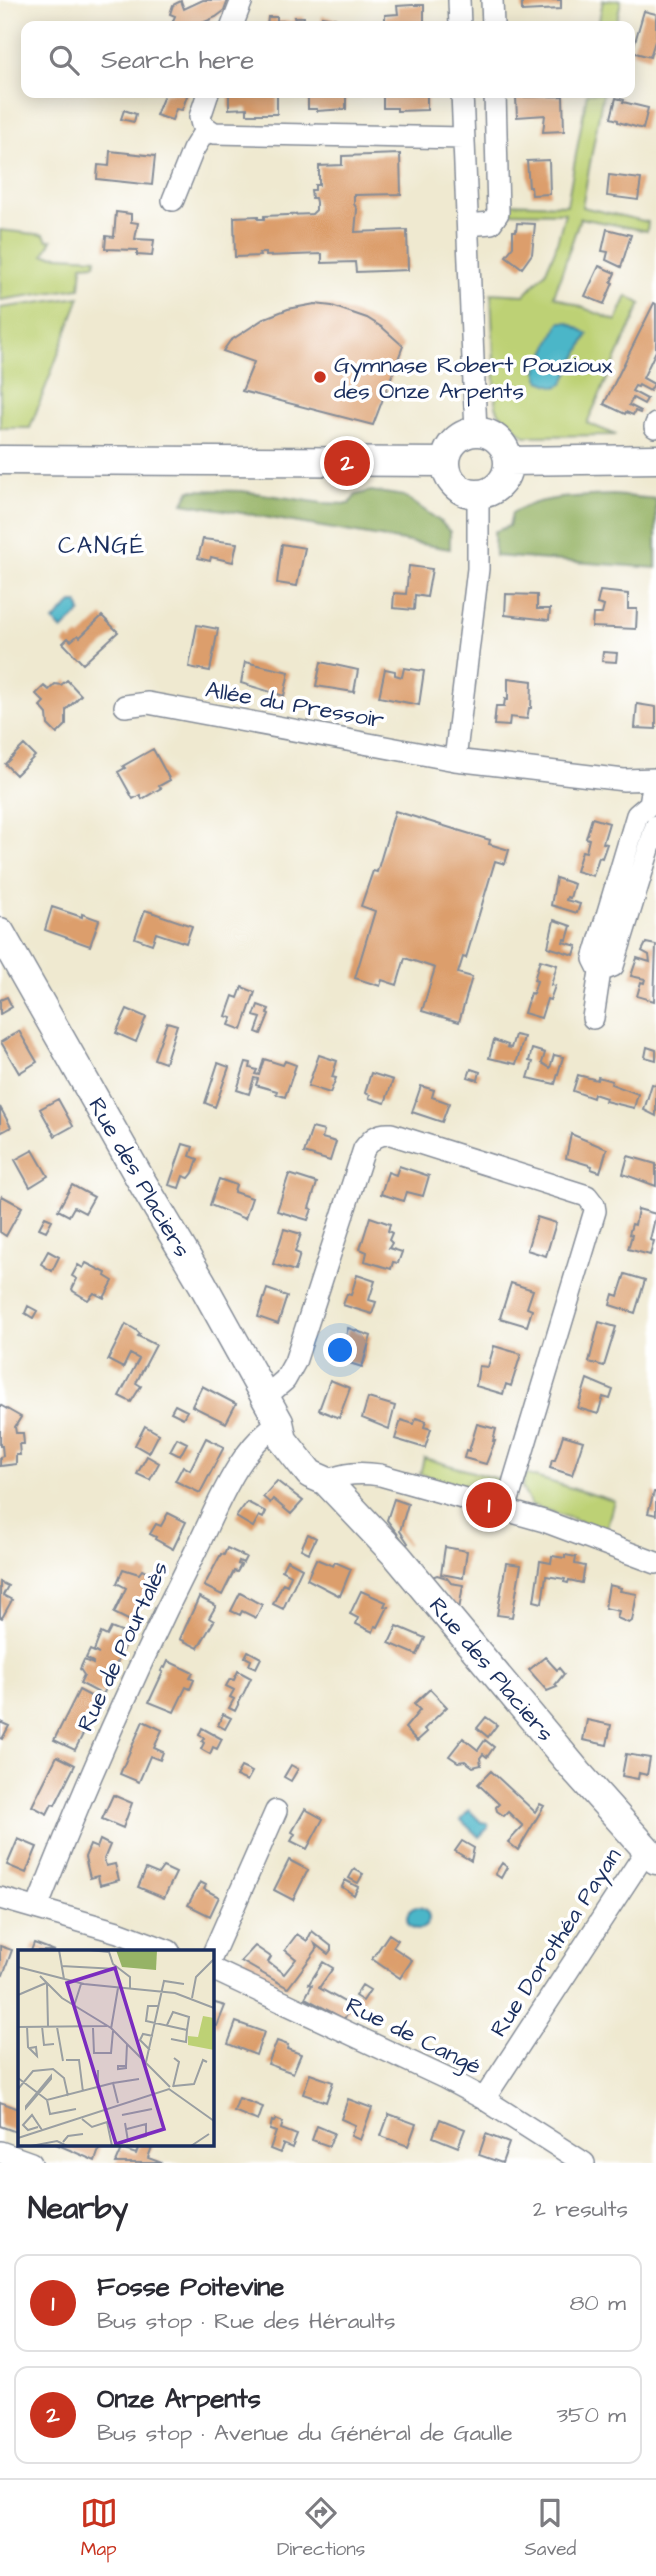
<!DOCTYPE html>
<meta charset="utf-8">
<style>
body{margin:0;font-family:"Architects Daughter",sans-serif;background:#f2f2f3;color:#2b2b33}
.you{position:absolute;left:341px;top:1351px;width:24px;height:24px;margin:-18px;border:5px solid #fff;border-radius:50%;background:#1a73e8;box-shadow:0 0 0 10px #1a73e833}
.badge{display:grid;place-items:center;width:46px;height:46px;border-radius:50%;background:#c8321e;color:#fff;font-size:23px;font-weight:700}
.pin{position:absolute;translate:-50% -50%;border:4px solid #fff;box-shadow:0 2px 7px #0006}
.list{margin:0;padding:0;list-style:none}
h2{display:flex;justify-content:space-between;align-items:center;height:91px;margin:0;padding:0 28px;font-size:30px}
h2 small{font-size:23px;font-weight:400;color:#7c7c81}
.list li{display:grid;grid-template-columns:46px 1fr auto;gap:21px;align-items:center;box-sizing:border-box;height:98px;margin:0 14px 14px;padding:0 14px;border:2px solid #e1e1e2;border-radius:14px}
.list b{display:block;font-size:26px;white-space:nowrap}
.list p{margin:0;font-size:23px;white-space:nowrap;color:#7c7c81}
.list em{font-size:23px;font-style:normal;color:#7c7c81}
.icon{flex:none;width:38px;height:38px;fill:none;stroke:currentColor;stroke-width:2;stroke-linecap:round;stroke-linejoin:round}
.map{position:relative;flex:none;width:656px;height:2163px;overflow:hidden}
.search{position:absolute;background:#fff;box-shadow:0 4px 18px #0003;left:21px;right:21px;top:21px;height:77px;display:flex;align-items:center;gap:18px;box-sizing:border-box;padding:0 24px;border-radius:14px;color:#7c7c81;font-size:26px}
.sheet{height:315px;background:#fff}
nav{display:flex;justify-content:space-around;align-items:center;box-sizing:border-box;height:98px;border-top:2px solid #e1e1e2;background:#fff;font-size:19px;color:#7c7c81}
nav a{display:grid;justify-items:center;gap:4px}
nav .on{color:#c8321e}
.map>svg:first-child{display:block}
</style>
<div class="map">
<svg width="656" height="2163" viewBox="0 0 656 2163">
<rect width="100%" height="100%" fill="#fff"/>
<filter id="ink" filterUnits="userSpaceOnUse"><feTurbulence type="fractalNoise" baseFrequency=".0143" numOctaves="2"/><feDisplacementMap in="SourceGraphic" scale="14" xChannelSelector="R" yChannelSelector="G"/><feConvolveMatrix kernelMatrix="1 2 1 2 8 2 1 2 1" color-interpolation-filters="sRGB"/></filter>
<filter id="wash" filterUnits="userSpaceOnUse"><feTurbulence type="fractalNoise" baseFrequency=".00686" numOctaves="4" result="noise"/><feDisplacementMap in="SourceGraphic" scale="28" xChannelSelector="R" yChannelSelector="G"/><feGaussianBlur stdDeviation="1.57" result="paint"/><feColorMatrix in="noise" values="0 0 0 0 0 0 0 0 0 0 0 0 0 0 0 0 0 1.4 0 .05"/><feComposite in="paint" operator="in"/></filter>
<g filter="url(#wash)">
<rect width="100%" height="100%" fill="#efe9d0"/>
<!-- green -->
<path fill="#bdd175" stroke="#6c806a" stroke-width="2" d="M603,0H621L616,26H598Z
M587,93H603L582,207L648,222L647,231L580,218L554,296L616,321L627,296L641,304L587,423L616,435L525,436L499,413L496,406L491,293L524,295L545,273L555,250L565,213L505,212V203L567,205Z
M0,230L44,235L47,240H52L44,255L96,258L95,264L82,265L80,288L0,300Z
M80,297L30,428H0V308Z
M424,1458L504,1481L488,1493L420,1474Z
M525,1474L614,1501L606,1530L531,1505L522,1488Z"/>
<!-- forest -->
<path fill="#96b366" stroke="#587162" stroke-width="2" d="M190,490L242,491L322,503L349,504L356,495L371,491L404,496L441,522L450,532V549L183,503Z
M613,495L656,499V568L495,556L494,532L509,526L512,513C542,495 579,497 613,495Z"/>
<!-- water -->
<path fill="#4bb6c8" stroke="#337293" stroke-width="2" d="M561,322H567L588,334L563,384L556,387L540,381L537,370L558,325Z
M72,603H78L81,612L62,630L53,621Z
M469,1810L481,1822L487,1823L488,1828L479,1837L461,1820Z
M407 1918a11 11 0 1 1 22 0a11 11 0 1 1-22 0Z"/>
<g id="blocks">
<!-- building -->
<path fill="#dc9e6c" d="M203,0H228L224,11L216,17L198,25L171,26L175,16L170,14L173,5L181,1L184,9Z
M522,0H561V9L522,11Z
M412,5H424V26H385V15L398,14L397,6Z
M644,11L656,14V38L650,57L632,52Z
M322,16L338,19V26H321Z
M268,17H277V21H295L294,17H304V26H267Z
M165,93H188L182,110L176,109L172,120L156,115Z
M229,93H277V114H247V108L229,109Z
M308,93H346V109L317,111V109H308Z
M383,93H427V110L397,111V108H383Z
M563,96L564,131L543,132L545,115L517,117L516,97Z
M616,98L624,100L623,102L648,108L643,129L618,122V120L611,118Z
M124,110L136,114L134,122L121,119Z
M110,151L155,156L152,185L97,179L98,165L109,166Z
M400,154L401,194L354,195V204L357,209L355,232L407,230L408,270L356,272L355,262L322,263V254L266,256V253H259L260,256L235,257L234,217L258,216V219H264V216L312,214L316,210V202L315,198H312L311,190H315V185H319V166L342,165V156Z
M549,160L550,194L532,195L531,187H529L527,161Z
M609,175L641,179L638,200L607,196Z
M116,212L131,214V222L138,223L135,239L154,240L152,256L137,255V250L105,249L106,236L114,237Z
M517,223L535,224L532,254L522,268L506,256L513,247V231H516Z
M607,229L631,235L621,267L606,260L608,252L602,251Z
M599,266L615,273L611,282L613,283L604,304L585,296Z
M654,303L656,304V351L643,378L654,384L650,391L639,385L638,387L635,386L632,391L647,399L644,404L633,398L629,405L641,411L640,413L635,411L633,415L626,412L625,414L604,404Z
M315,304L332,306L367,318L383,328L403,346L373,425L242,391L254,362L223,351L230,341L265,318L288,309Z
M203,539L237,543L233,562L211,557L210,561L198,558Z
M282,544L305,548L297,586L277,583Z
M409,566L432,569L427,597L415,595L414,610L393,608L394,593L406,594Z
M600,591L628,594V609H637L636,629L592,627L593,614H602L604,606L597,604Z
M506,594L537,595V609H550L549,620L505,615Z
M102,616L118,632L83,664L63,643L68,638L71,641L78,635L80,637Z
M197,625L218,629L210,671L189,667Z
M603,652L617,653L616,662L602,661Z
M245,662L289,672L284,696L241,683Z
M321,662L358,670L354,692L316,686Z
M404,668L424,671L419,705L379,697L385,669L395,671V675L402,677Z
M508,678L532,681L531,708H529L527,719L510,717L509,726L494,725L496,706H504L505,699L508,700Z
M67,680L81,695L66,710V725L57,734L48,725L47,714L40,706L44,702L36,694L44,686L49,690L55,684L61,685Z
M637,704L656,707V729L635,728Z
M24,745L35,756L16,775L5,764Z
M153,749L170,780L159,786L161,788L142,799L140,795L133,799L118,772L125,768L123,766Z
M395,811L490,840L489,844L509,850L505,864L495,861L466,958L463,957L458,973L472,977L459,1022L422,1011L435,968L405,958L397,985L382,980L380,986L355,978L375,911L361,906L373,871L377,872Z
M592,818L609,823L603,843L607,844L602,858L599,857L593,876L576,871L582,851L586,852L589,839L586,838Z
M556,878L574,884L570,898L567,897L566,900L580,904L577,913L551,905Z
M52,907L82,917V914L99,920L90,946L45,930Z
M145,910L192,926L186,943L156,933L152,944L135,938Z
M554,920L571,926L567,940L564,939L563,942L577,946L574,955L548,947Z
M646,943L656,945L654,1001L637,996L641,982L644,983L645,979L631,976L637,958L650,962L649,955L642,951Z
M540,960L557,965L551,985L555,986L550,1000L547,999L541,1018L524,1013L530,993L533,994L537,981L534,980Z
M242,987L255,992L242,1030L229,1025L232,1018L226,1016L233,996L238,998Z
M7,997L12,1007L0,1014V1000Z
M258,1005L269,1009L267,1013L269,1014L261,1034L256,1032L261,1018L254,1016Z
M127,1009L146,1017L136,1042L116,1033Z
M167,1022L177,1025L165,1063L154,1059Z
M19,1031L37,1062L19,1073L1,1042Z
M515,1035L524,1037L516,1064L489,1058L494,1040L508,1045L507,1047L511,1048Z
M647,1047L656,1050V1060L645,1057Z
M532,1049L545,1053L542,1063L550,1068L554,1055L563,1057L555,1084L528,1078L533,1062L529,1061Z
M319,1055L337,1061L332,1077L336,1078L330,1093L308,1086Z
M264,1059L283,1065L285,1061L296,1065L285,1097L276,1094L277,1091L256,1085L258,1079L254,1078L249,1094L237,1090L246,1062L251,1063L250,1068L257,1070L255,1074L259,1075Z
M218,1063L229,1067L215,1107L205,1103Z
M471,1069L480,1072L478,1080L468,1077Z
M371,1073L393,1080L385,1103L369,1098L370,1095L365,1093Z
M578,1075L597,1080L598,1077L612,1081L611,1084L638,1094L634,1108L605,1101L606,1098L594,1094L593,1098L573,1091Z
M652,1084L656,1085V1116L644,1110Z
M421,1086L434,1090L432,1097L449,1103L442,1122L412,1112Z
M58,1099L73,1126L55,1136L40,1109Z
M0,1107L11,1127L0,1133Z
M312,1128L324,1131L322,1138L336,1142L330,1161L304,1153Z
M571,1134L607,1149L600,1172L591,1169L592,1166L566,1158Z
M183,1144L193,1147L190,1156L198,1159L193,1173L189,1178L183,1176L179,1188L169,1185Z
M33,1150L48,1176L30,1187L15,1160Z
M628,1156L656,1164V1186L623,1174Z
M399,1166L429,1176L423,1196L407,1192L404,1201L381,1194L388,1172L396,1175Z
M289,1174L317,1183L309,1208L312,1209L308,1220L277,1211Z
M219,1179L236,1185L234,1192L252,1198L245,1219L210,1205Z
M72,1185L94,1197L85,1213L74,1207L69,1216L58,1210Z
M2,1196L22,1207L6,1236L0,1232V1200Z
M638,1209L656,1214L650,1240L654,1241L650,1255L628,1249L632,1235L629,1234L632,1224L635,1225Z
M45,1217L52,1220L46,1231L39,1228Z
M370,1217L390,1224L388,1231L392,1233L389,1240L392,1243L389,1248L402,1252L398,1263L393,1262L391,1269L365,1261L367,1252L360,1249Z
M537,1217L556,1223L546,1256L527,1250Z
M284,1229L301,1234L295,1252L300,1254L295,1271L273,1264Z
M48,1251L59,1257L52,1271L41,1264Z
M86,1263L106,1273L105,1276L113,1281L104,1298L94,1293L88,1300L73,1291L72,1289L77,1279L72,1276L78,1265L83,1268Z
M625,1274L645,1280L635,1313L610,1305L613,1294L618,1296Z
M357,1275L375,1281L369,1300L376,1302L372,1314L343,1305L347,1294L351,1295Z
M511,1283L533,1290L527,1308L532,1310L527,1326L500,1318Z
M267,1289L287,1296L278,1324L258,1317Z
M28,1306L37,1311L33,1318L25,1313Z
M599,1322L616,1327L604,1366L589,1362Z
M126,1324L136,1330L140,1334L138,1336L156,1345L136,1383L141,1386L131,1402L119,1396L139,1359L130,1354L123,1368L108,1360Z
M348,1328L371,1336L362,1367L340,1360Z
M494,1346L521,1354L511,1386L506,1384L503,1394L476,1386L479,1366L488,1367Z
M587,1379L613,1390L610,1399L603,1397L598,1414L578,1408Z
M330,1380L350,1388L339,1418L319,1410Z
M202,1386L236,1404L226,1423L192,1406Z
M368,1398L395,1406L389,1429L362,1418Z
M0,1405L21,1417L15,1427L16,1433H23L24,1444H19L20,1455H16V1464L0,1466V1457L3,1456L2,1446H0Z
M175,1405L187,1411L183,1418L171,1412Z
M416,1418L426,1421L424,1427L431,1429L425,1448L395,1439L401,1420L414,1424Z
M477,1424L496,1429L493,1441H495L486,1464L464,1458L466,1450L469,1451Z
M145,1426L159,1434L149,1453L135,1445Z
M563,1435L583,1441L572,1475L550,1468L552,1460H555Z
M177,1438L187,1443L180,1456L170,1451Z
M206,1438L224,1447L200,1493L175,1481L183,1466L190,1470Z
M147,1456L159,1463L150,1480L137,1474Z
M277,1481L303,1501L291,1514L273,1499L270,1503L263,1497Z
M654,1492H656V1515L648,1513Z
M394,1499L408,1504L400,1531L408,1543L406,1545L387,1520Z
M247,1502L266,1512L263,1518L259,1516L253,1527L236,1517Z
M168,1513L186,1522L173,1549L155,1539L156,1537L150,1534L156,1524L161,1526Z
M308,1534L316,1538L309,1553L301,1549Z
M445,1547L467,1551L463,1578L441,1574Z
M227,1548L246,1557L243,1563L239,1561L238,1564L241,1565L237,1572L234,1571L222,1595L204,1586L221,1554L224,1555Z
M565,1555L576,1557L575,1564L585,1566L582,1583L569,1580L568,1583L564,1582L565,1579L546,1576L542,1603L534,1601L540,1561L551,1563L552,1556L565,1558Z
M316,1559L333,1566L335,1562L351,1569L340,1596L307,1579Z
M287,1560L302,1568L283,1609L273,1604L283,1583L287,1585L291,1575L282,1570Z
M506,1563L521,1565L512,1617L497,1615Z
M123,1569L139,1574L142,1570L148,1573L146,1578L155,1583L152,1589H150L143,1607L140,1606L132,1622L114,1613L126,1588L117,1583Z
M437,1575L447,1578L451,1583L463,1585L459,1610L432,1577Z
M0,1582L8,1586L3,1595L12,1600L2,1618L0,1617Z
M609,1585L621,1588L620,1591L637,1594L632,1621L629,1623L617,1618L619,1611L605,1608Z
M361,1591L386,1602L384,1606L388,1607L378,1627L375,1626L373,1632L356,1624L358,1618L350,1614Z
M240,1593L262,1605L256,1618L242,1611L240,1615L231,1611Z
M199,1597L216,1606L209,1618L214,1621L198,1648L180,1639Z
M397,1626L425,1638L417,1655L389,1643Z
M111,1628L129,1635L103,1695L80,1683L84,1675L80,1669L84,1660L93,1664V1662L86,1658L90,1650L99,1654L94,1651L101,1633L107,1636Z
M248,1651L261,1658L256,1668L249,1665L251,1660L245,1657Z
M545,1657L557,1670L559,1668L564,1674L555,1685L557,1687L547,1691L529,1670Z
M168,1661L193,1673L190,1678L194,1680L190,1689L186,1687L174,1712L149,1702L163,1672L161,1671L163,1667L165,1668Z
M238,1671L251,1678L235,1711L229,1708L234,1699L230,1697L234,1690L226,1686L230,1679L234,1680Z
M430,1689L447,1707L424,1729L427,1732L417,1741L405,1728L420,1710L414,1704Z
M79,1690L100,1701L75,1750L54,1740Z
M223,1714L231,1718L225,1729L218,1725Z
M486,1717L497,1725L488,1737L477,1728Z
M587,1720L611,1725L607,1745L583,1740Z
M143,1721L162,1730L154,1748L163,1752L160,1760L150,1756L139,1782L120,1774Z
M0,1722L9,1726L2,1739L0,1738Z
M202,1728L222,1739L217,1749L213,1747L210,1754L201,1749L204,1743L202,1741L204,1738L199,1735Z
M463,1738L478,1750L485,1740L494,1747L487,1757L483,1754L480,1758L481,1765L473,1767L465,1761L458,1762L449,1756Z
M626,1754L650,1758L647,1775L639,1773L638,1779L622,1776Z
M57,1756L75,1765L55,1805L52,1804L47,1814L32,1806Z
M291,1765L298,1769L291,1781L284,1777Z
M241,1767L252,1772L247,1781L236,1776Z
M491,1771L535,1812L540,1804L544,1806L518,1850L508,1842L523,1826L508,1812L504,1816L497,1811L496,1807L499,1804L478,1784Z
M113,1795L132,1803L123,1828L102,1819Z
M305,1809L323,1819L307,1849L291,1841L295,1834L292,1832Z
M18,1839L37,1847L26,1873L7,1865Z
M100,1840L110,1845L104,1859L106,1866L115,1864L119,1880L100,1885L98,1876L90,1878L85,1857L90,1845L97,1848Z
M462,1841L474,1848L471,1861L455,1851Z
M289,1860L308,1870L293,1900L274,1890Z
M502,1863L507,1867L501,1878L495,1874Z
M163,1867L176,1873L164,1898L138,1887L146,1869L158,1874Z
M354,1869L363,1874L358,1883L349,1878Z
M345,1880L358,1887L354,1895L342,1887Z
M200,1882L206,1885L204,1889L219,1897L210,1916L188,1905Z
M312,1931L331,1946V1950L328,1954L315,1944L317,1949L288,1988L241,1961L255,1946L271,1957L268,1962L284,1974L296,1959L285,1950L297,1934L307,1941Z
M389,1934L398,1940L393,1947L412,1960L400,1978L372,1959Z
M34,1943L55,1951H31Z
M0,1946L12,1950L3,1975L0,1974Z
M323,1962L333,1968L319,1988L352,2006L344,2019L305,1998L312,1985L309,1984Z
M362,1985L370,1990L363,2001L355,1996Z
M212,2002L225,2006L217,2026L212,2024Z
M236,2022L264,2032L256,2055L228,2044Z
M277,2041L288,2045L287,2049L301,2054L293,2073L268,2064Z
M310,2074L333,2082L326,2102L303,2094Z
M239,2098L263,2107L258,2121L234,2111Z
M348,2099L372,2108L360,2140L351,2136L355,2125L341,2119Z
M0,2102L19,2109V2133L0,2126Z
M389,2114L416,2124L408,2146L381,2136Z
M276,2119L283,2122L281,2129L297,2135L292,2148L283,2144L280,2153L270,2149L276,2132L270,2130L272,2121L274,2122Z
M440,2119L465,2129L458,2147L433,2137Z
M317,2126L334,2133L329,2146L312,2140Z
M486,2134L509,2143L502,2163L479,2155Z
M56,2144H101L95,2161Z
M140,2144H153L148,2158L162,2163H116L122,2149L136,2154Z"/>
</g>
</g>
<g filter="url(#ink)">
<use href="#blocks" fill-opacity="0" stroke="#858c97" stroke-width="2"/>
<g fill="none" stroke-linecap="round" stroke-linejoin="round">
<!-- street casing -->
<g stroke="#858c97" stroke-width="24">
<path id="street" d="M459,0L460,26
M492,0L493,26
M232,26L242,0
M208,93L200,117L202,125L214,133L464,138
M462,93L476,432
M173,200L193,150L206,129
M468,225L491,223L498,213L495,93
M655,427L656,424
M478,493V569L455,760L624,780L656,779
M125,706L148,703L455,760
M654,780L650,804L637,815L594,959L600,971L613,966L656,826
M593,1018L600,971
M265,1397L285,1380L295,1362L364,1149C372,1139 377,1133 391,1134L587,1196L594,1205L595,1211L505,1510
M326,1481C345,1473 360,1472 380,1475L544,1521L656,1563
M0,1898L118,1932L169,1951
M37,1908C84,1788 136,1669 194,1554C217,1508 236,1452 279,1422
M212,1956L276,1811
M212,1969L445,2078L484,2099L584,2163
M484,2099L647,1850
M0,2152L31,2163"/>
</g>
<!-- secondary casing -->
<g stroke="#858c97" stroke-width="31">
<path id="secondary" d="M446 463a31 31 0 1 1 62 0a31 31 0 1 1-62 0Z
M0,460L446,462
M508,461L656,459
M0,932L142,1182L202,1283L279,1422L283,1440L294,1454L310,1474L326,1481L398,1557L578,1773L656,1860"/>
</g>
<!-- street -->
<use href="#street" stroke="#fff" stroke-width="21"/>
<!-- secondary -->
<use href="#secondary" stroke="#fff" stroke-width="28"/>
</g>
</g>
<!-- markers -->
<circle fill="#c8321e" stroke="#fff" stroke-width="2.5" cx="320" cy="377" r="7"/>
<g text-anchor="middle" stroke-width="7" stroke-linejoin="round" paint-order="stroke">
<!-- poi labels -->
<g font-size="23" fill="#1b2f5e" stroke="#fff" text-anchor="start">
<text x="334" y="372">Gymnase Robert Pouzioux<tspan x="334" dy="26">des Onze Arpents</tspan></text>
</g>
<!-- street labels -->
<g font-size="23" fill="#1b2f5e" stroke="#fff">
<text transform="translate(295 704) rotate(10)" y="8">Allée du Pressoir</text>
<text transform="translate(140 1177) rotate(60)" y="8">Rue des Placiers</text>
<text transform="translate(122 1646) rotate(-65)" y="8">Rue de Pourtalès</text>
<text transform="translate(492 1669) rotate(50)" y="8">Rue des Placiers</text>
<text transform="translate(555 1942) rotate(-57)" y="8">Rue Dorothéa Payan</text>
<text transform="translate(414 2035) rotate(26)" y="8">Rue de Cangé</text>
</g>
<!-- neighbourhood labels -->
<g font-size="24" letter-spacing="2" fill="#1b2f5e" stroke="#fff">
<text x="102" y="553">CANGÉ</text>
</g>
</g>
<!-- overview -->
<g transform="translate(18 1950)">
<rect width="196" height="196" fill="#efe9d0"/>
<path d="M185,66L196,68V100L170,95V86L180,87Z" fill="#bdd175"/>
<path d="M98,0H139L138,20L104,17Z" fill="#96b366"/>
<path fill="none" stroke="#9a9fa2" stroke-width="2" d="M41,0L46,29M71,0L91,2L95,14L112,27V38M43,16L99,19M0,17L66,34L157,43L196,58M22,26L44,48L93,78L152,137M29,34L30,76M0,45L28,33M174,48L178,27L196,9M56,56L63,34M140,56H130L128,71L169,80L171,67L155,62L149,75M9,76L10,97L19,106L18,97L12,98M24,76L26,95L36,94M0,77L89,76M39,77L45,111M75,78L76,103H93L95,81M93,79L100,38M153,89L168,92L169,80M132,100L122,90L125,84L135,86M48,110H61L65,142M128,112L146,31L166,34M100,116H108V118L100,119ZM108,116L109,94M33,126V129L8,158V156ZM0,128L29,150L95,133L100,153M95,133L121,129M80,134V120V136M156,136L176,134L185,110L189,112M155,137L161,112L156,108M0,139L15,121L35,119L46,128L50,146M29,150L32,164L58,159M104,165L134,159M64,169L74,177L89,172L94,196M107,173L110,191L128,186V174L109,179M20,177L10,180L5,175L14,165L24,180M0,188L151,139L196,171M45,192L50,186L65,184M13,196L39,191L49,196M173,196L191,184"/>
<path fill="#7b2cbf" fill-opacity="0.15" stroke="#7b2cbf" stroke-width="3.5" d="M97,18L146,179L98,194L49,33Z"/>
<rect width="196" height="196" fill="none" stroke="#1b2f5e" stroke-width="3.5"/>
</g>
</svg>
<div class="you"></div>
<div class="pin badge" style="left:489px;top:1505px">1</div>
<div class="pin badge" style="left:347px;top:463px">2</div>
<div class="search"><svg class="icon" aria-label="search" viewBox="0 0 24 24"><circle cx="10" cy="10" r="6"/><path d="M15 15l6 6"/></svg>Search here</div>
</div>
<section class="sheet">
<h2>Nearby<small>2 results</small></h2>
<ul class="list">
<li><span class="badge">1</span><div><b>Fosse Poitevine</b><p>Bus stop · Rue des Héraults</p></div><em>80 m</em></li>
<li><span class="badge">2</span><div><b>Onze Arpents</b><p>Bus stop · Avenue du Général de Gaulle</p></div><em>350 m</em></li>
</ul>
</section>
<nav>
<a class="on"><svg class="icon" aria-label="map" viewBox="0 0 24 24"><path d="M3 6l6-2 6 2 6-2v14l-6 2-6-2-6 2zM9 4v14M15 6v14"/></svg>Map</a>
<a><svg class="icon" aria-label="directions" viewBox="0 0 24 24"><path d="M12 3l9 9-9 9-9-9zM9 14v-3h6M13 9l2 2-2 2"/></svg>Directions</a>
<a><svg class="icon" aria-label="saved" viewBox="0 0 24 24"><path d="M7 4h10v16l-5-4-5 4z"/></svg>Saved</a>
</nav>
